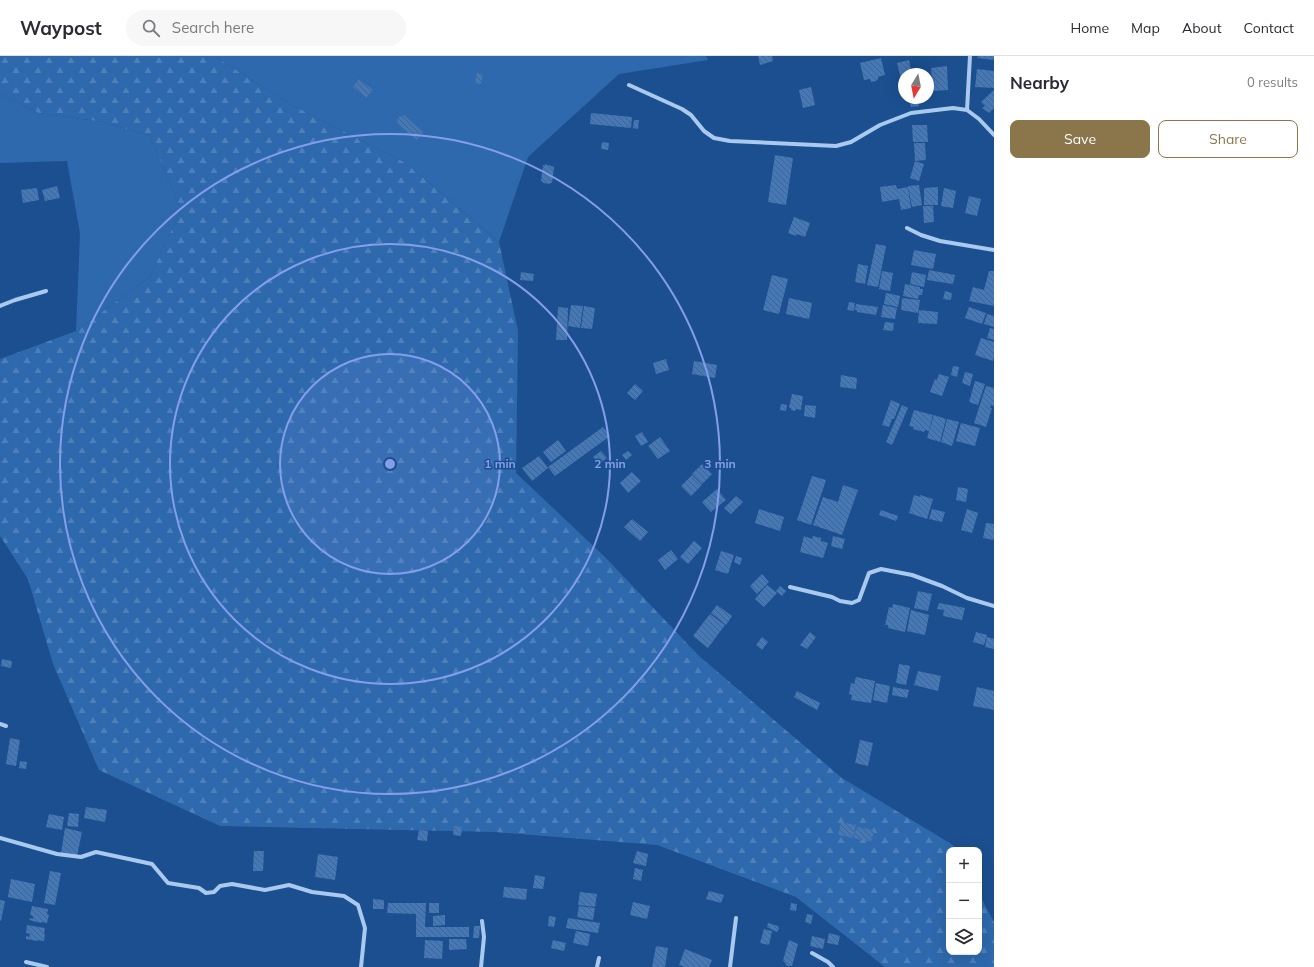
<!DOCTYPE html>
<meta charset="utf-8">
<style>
body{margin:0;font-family:Mulish,sans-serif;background:#f7f7f7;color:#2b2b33}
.controls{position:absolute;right:12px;bottom:12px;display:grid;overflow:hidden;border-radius:8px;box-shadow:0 4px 16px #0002}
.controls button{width:36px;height:36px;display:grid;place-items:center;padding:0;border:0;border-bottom:1px solid #e1e1e2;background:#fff;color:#2b2b33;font:20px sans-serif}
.compass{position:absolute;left:898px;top:12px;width:36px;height:36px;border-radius:50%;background:#fff;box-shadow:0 4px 16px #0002;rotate:190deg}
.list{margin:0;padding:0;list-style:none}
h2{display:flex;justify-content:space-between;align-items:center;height:52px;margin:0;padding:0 16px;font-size:17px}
h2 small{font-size:13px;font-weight:400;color:#7c7c81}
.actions{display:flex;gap:8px;padding:12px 16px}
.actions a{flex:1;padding:9px 0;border:1px solid #8a764a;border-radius:8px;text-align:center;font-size:14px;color:#8a764a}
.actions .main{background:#8a764a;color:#fff}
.icon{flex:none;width:22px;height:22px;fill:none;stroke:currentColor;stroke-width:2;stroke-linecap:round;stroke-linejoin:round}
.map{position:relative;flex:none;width:994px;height:911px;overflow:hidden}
header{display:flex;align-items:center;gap:24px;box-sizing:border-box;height:56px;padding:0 20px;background:#fff;border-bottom:1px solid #e1e1e2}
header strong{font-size:19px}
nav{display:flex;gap:22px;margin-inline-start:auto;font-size:14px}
.search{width:280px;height:36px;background:#f7f7f7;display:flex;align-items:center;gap:10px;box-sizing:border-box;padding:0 14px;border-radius:22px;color:#7c7c81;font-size:15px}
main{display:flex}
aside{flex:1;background:#fff}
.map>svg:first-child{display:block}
</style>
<header>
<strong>Waypost</strong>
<div class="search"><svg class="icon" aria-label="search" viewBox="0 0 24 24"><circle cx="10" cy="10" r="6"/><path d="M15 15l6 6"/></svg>Search here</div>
<nav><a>Home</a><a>Map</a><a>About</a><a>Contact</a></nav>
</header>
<main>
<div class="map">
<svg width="994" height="911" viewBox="0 0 994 911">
<defs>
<pattern id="forest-firs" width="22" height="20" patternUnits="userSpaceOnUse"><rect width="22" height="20" fill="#2e69ad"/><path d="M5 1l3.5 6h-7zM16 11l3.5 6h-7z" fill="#4d80b9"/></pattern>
<pattern id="building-back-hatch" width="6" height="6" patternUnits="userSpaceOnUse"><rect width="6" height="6" fill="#4478b7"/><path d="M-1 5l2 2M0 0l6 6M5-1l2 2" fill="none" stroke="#486282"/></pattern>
</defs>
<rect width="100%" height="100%" fill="#1b4f8f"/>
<!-- green -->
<path fill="#2e69ad" d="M214,0H706L708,4L619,18L528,101L499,186L406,107L290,48Z
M0,37L39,57L103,66L150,80L181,153L150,221L76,275L80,177L67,105L0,107Z"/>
<!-- forest -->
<path fill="url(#forest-firs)" d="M0,0H214L290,48L406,107L499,186L518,275L516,417L606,502L698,599L842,722L953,789L955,794H949V896H979V838L994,866V911H885L796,841L657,789L495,776L220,770L99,714L53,608L28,523L0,480V303L76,275L150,221L181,153L150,80L103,66L39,57L0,37Z"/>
<!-- building -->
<path fill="url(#building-back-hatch)" d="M758,0H772L773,5L760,9Z
M978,0H994V4L977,2Z
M881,2L885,19L878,21V23L876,25L871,26L870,23L864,24L860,7Z
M909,4L912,18H904V24H901L897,7Z
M947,10L948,34L933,35L931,12Z
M977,13L994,15V32L975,31Z
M477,17L483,18L481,28L475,27Z
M359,23L373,34L366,42L353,31Z
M811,31L815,49L803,52L799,34Z
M994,34V52L989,57L982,52L985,50L981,46Z
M909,42H917L919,50L911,51Z
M591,57L632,61L631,72L590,68Z
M404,59L423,76L417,84L397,67L398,65L397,64L400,60L402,61Z
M634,64H639L638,73L633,72Z
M912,69H927L928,86H913Z
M602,86L609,87L608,94L601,93Z
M914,87H925L926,104L915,105Z
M775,99L793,102L786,149L768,146Z
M915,105L924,108L919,125L910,122Z
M545,108L554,111L552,127H550V128L543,127V126L541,125L543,109L545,110Z
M896,129L897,133L908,131L911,152L901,154L899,143L882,146L880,131Z
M919,129L922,149L912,151L908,130Z
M57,130L60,142L45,145L42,134Z
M938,131V149H924V132Z
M37,132L39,144L23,147L21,134Z
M944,132L956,135L953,152L941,150Z
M969,140L981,143L977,160L965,157Z
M923,150H933L934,166L924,167Z
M794,161L810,167L805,181L797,178L796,180L788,177Z
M876,188L886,190L878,231L867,229Z
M914,194L936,198L933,213L911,209Z
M858,208L868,210L865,228L855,226Z
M929,214L955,219L953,228L927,224Z
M882,215L893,217L890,235L879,233Z
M989,215H994V250L969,245L973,231L984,234Z
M521,216L534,218L533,225L520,224Z
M912,216L926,219L924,231L910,228Z
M772,219L788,223L779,258L763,254Z
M905,228L920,231V233H923L922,239H919L918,243L903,240Z
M945,235L952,237L951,244L943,243Z
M886,237L900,240L898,251L884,248Z
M789,242L812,247L809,263L786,258Z
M902,242L920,244L918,257L901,254Z
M849,246L855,247L854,255L847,254Z
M856,248L878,251L876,259L857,256V254H855Z
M571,249L583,250L580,272L568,270Z
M883,249L897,252L895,263L881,261Z
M584,250L595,252L592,273L581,272Z
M558,251L568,252L567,284H556Z
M969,251L986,257L982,268L965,262Z
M919,254L938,256L937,268L918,267Z
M987,258L994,260V271L984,268Z
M885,266L894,267L893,275L883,274Z
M990,272L994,273V284L987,282Z
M981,282L994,286V301L993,305L975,299Z
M666,303L669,314L656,318L653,307Z
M694,305L717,309L715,322L692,318Z
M953,310L959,311L957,321L951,319Z
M965,316L973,318L970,330L962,327Z
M939,318L949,321L942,340L930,336L935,323L937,324Z
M841,319L857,322L856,333L840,331Z
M975,325L985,328L978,349L969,346Z
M635,328L643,335L635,344L627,337Z
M986,330L994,332V350L991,349L990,352H992L986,371L974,367Z
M792,338L803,340L801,354L796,353L795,355L791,354V352H789Z
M891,344L900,348L894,363H892L889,371L882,369Z
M781,348L787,349L786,355L780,354Z
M805,349L816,350L815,362L804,360Z
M902,349L908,352L892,389L886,386Z
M914,354L933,359L929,375L925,374L924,376L913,373L914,371L909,370Z
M934,359L946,363L940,386L927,382Z
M947,363L959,366L952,390L941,386Z
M961,367L980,372L975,390L956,385Z
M603,371L610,380L555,420L548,411Z
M642,376L648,386L641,390L635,380Z
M660,381L670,395L658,403L648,390Z
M558,384L566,395L551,406L543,396Z
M601,395L607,402L599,408L593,401Z
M628,395L632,399L626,404L622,399Z
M539,400L548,412L532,425L522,412Z
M702,408L712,418L702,428L692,418Z
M632,416L641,425L628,437L620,427Z
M692,419L702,429L691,440L681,430Z
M812,420L826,424L811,469L797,464Z
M843,429L858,434L842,479L813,469L823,441L838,446Z
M958,431L968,433L966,446L956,444Z
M717,433L726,444L711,456L702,446Z
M914,439L920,441V439L933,443L927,463L909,457Z
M736,440L743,446L731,458L724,452Z
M759,453L784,461L780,475L755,467Z
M932,453L945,456L942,466L929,463Z
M967,453L978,457L972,477L961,474Z
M881,454L898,460L896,465L879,459Z
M632,463L648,476L640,485L624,471Z
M986,467L994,468V484L983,482Z
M804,480L812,483L813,480L821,482V485L828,487L823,502L800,496Z
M833,480L845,483L842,493L831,490Z
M694,485L702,492L688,508L680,501Z
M671,494L678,503L665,514L658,504Z
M721,495L734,499L728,518L715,514Z
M736,500L742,502L740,509L734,506Z
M762,518L769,526L757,538L750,530Z
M767,529L777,537L764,551L755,543Z
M780,530L786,535L782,540L776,535Z
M918,535L932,538L928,555L914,552Z
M939,547L965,552L962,564L943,560L944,554L937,553Z
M893,548L910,552L905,576L888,572V569H885L889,551L892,552Z
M717,549L732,560L726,569L711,557Z
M911,554L929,559L925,579L907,575Z
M710,558L725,569L708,592L693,580Z
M810,576L816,581L807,593L800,589Z
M976,576L987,579L984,589L973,586Z
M762,581L768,586L762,594L756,589Z
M987,581L994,583V593L985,591Z
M2,603L12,605L11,612L1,610Z
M899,608L910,610L906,629L896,627Z
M918,615L941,620L938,635L914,629Z
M856,621L875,625L871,647L851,644L852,639L849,638L851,627L854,628Z
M876,627L890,630L887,647L873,644Z
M893,631L909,634L907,642L892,639Z
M977,631L994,635V654L973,650Z
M797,635L820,647L817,654L794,641Z
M10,682L20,684L16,710L6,708Z
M860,684L873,687L868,710L855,707Z
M20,705L27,706L26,713L19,712Z
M86,751L107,754L105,766L84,762Z
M69,757L79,758L78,771L67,770Z
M49,758L64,761L62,774L46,771Z
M841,766L856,769L853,782L838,779Z
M454,770L462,771L461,780L453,779Z
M857,771L874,774L871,786L854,782Z
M65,772L82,776L77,800L61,797Z
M419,774L428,775L427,785L417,784Z
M254,795H264L263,815H253Z
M637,795L648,798L646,810L633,807Z
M318,798L338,801L335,824L315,821Z
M635,812L643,814L641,825L633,823Z
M50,815L61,817L55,849L44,847Z
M535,819L545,821L543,833L533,832Z
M11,823L35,828L32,846L8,841Z
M504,831L527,833L526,844L503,841Z
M709,835L724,839L721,847L706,843Z
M580,836L597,838L595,851L578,849Z
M373,843L384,844V853H373Z
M0,844L5,845L1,865H0Z
M633,846L650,850L647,863L630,859Z
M388,847H426L425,871H469V881H416V858L387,857Z
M429,847H439V857H429Z
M791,847L797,848L796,855L790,854Z
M32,850L48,853L47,858L49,859L47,867L41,866V867L29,864L30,862L33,863V860L30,859Z
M579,850L595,852L593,864L577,861Z
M807,858L813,859L811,868L805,866Z
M445,859V869L433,870V860Z
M549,860L556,861L554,871L548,870Z
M568,862L600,867L598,877L566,872Z
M768,867L778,870L779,873L777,876L767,871Z
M27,869L45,872L44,877L45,878L44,885L38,884L37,885L26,883V880L29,881L30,878L26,877Z
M474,870H480L479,882H473Z
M764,873L772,875L769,889L760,887Z
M576,875L590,878L588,890L573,887Z
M829,877L840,880L838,889L827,887Z
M812,880L825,883L823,893L810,890Z
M449,883H466L467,893L449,894Z
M425,884L443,885L442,903L424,902Z
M553,884L566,887L564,895L551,892Z
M789,884L798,888L792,910H787L783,904Z
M656,890L668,892L665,911H652Z
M685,893L712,904L709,911H685L679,909Z"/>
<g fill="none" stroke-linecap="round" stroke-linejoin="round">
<!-- minor -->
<path stroke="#a9c9ee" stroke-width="4" d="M629,29L682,53L691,59L704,75L714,82L730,85L836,90L851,86L880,69L911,57L953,52L967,54L979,63L994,79
M967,54L970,0
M907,172L921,179L940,185L994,194
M0,250L15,244L46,235
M790,531L832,541L840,545L852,547L859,544L869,517L881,513L912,519L942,530L967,542L994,550
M0,668L6,670
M0,782L57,798L81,801L96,796L152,808L168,827L199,832L206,837L214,836L220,830L232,828L265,834L289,829L312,836L344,840L358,849L365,872L361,911
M812,897L828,906L833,911
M26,906L47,911
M481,911L484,881L482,865
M597,911L599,902
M730,911L736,862"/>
</g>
<!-- distance rings -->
<circle cx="390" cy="408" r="110" fill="#839eea" fill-opacity=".12"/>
<g fill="none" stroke="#839eea" stroke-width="2">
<circle cx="390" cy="408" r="110"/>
<circle cx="390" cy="408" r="220"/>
<circle cx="390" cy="408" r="330"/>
</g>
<circle cx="390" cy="408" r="6" fill="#839eea" stroke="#1b4f8f" stroke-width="2"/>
<g font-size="12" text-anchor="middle" font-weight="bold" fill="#839eea" stroke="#1b4f8f" stroke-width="3" stroke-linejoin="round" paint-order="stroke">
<text x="500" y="412">1 min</text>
<text x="610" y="412">2 min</text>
<text x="720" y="412">3 min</text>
</g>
</svg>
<div class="controls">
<button>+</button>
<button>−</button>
<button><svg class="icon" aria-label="layers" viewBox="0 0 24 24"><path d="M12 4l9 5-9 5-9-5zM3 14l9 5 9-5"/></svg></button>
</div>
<svg class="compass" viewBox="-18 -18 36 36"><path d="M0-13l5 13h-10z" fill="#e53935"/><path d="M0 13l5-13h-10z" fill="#7c7c81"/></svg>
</div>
<aside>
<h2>Nearby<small>0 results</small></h2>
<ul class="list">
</ul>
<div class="actions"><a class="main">Save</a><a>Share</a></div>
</aside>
</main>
